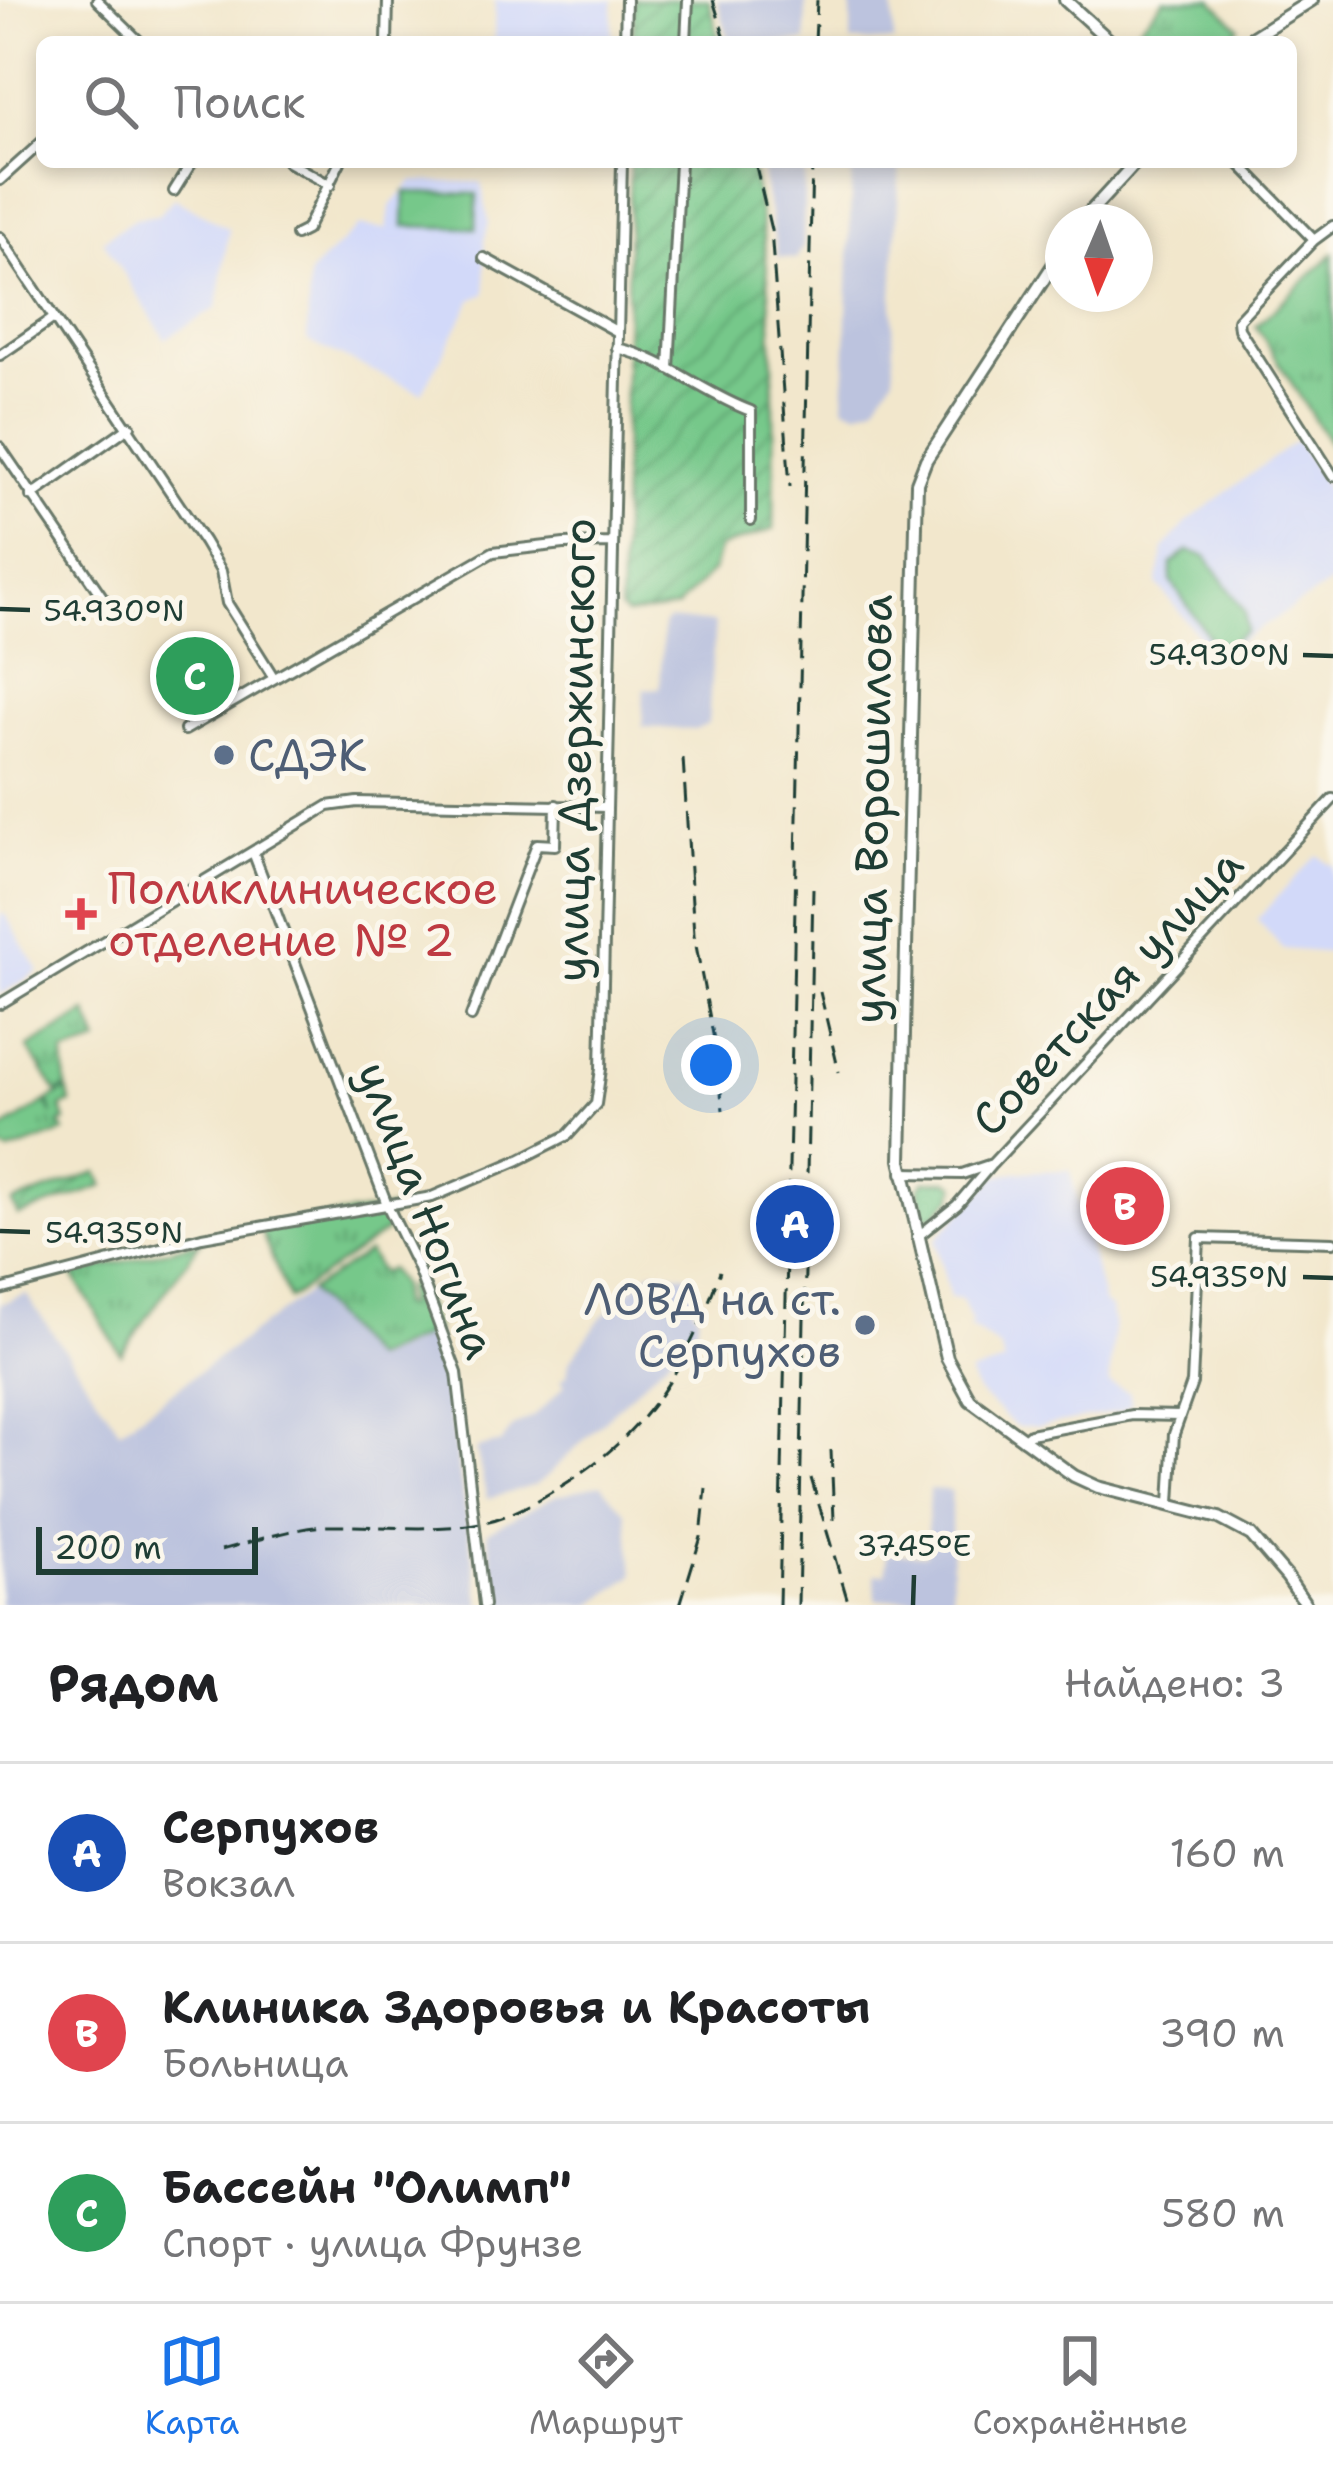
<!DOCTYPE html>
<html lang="ru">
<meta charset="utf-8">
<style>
body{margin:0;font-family:"Shantell Sans",sans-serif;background:#f6f6f6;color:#202124}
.compass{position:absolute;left:1045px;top:204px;width:108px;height:108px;border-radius:50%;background:#fff;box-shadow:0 6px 18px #0003;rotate:182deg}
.scale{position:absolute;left:36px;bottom:30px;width:222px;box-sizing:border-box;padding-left:12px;border:6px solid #1f3d34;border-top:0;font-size:33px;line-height:42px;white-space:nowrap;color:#1f3d34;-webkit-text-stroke:9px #fbf7ec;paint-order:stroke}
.you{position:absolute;left:711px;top:1065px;width:42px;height:42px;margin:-30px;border:9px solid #fff;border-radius:50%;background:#1a73e8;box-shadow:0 0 0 18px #1a73e833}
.badge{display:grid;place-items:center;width:78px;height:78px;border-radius:50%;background:#1a73e8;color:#fff;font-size:39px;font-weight:700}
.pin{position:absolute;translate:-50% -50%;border:6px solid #fff;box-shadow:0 3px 12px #0006}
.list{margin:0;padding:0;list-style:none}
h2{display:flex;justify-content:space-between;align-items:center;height:156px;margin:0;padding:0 48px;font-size:51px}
h2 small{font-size:39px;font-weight:400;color:#757577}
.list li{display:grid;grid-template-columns:78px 1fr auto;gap:36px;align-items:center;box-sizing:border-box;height:180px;padding:0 48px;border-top:3px solid #e0e0e0}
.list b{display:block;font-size:45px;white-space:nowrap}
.list p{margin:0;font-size:39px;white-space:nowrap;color:#757577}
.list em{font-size:39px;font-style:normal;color:#757577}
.icon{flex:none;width:66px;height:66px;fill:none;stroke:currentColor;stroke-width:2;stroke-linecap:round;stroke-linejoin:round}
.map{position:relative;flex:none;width:1333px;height:1605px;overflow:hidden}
.search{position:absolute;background:#fff;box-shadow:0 6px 18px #0003;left:36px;right:36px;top:36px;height:132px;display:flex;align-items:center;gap:30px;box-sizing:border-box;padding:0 42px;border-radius:18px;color:#757577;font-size:45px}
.sheet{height:696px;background:#fff}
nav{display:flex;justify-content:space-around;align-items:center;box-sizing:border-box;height:168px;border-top:3px solid #e0e0e0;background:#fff;font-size:33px;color:#757577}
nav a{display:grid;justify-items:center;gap:6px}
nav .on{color:#1a73e8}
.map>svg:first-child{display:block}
</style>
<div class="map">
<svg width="1333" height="1605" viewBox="0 0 1333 1605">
<defs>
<pattern id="park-tufts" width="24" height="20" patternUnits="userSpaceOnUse" patternTransform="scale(3)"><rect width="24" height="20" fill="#76c88a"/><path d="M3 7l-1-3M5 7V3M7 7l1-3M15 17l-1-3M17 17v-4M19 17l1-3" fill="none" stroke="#60a472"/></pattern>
<pattern id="garden-furrows" width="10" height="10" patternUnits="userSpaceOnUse" patternTransform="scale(3)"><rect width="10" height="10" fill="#76c88a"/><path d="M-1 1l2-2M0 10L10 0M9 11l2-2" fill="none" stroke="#60a472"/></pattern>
</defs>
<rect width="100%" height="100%" fill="#fbf7ec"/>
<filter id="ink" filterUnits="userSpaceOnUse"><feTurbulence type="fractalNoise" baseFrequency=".00833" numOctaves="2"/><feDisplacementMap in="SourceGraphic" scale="24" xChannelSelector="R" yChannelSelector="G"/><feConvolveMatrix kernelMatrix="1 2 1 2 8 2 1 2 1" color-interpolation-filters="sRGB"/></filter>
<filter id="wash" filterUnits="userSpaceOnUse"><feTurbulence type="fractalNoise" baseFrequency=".004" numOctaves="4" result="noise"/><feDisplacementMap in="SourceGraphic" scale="48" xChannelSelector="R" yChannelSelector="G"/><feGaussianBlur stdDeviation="2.7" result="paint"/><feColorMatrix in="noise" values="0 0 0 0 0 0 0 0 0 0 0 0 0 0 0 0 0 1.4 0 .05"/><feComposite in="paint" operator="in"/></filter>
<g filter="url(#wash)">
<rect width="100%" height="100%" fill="#f2e7cc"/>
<!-- built -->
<path fill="#d2d9f9" d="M495,0H613L612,42H494Z
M412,181L481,182L489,223L484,241L486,293L472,300L422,393L307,341L309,274L359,226L387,229L390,207Z
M174,198L229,229L217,308L165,339L103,240L136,218L158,215Z
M1297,440L1333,498V582L1215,657L1157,584L1164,549L1188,521Z
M1317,855L1333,866V953L1283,949L1257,919Z
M0,914H5L39,971L0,995Z
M1070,1170L1104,1304L1111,1309L1114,1328L1109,1384L1129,1392L1132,1404L1122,1411L1038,1427H1016L977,1392L969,1374L1004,1363L999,1347L969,1327L972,1323L962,1299L950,1298L935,1240L996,1177L1015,1172Z"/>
<!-- industrial -->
<path fill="#bcc3de" d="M717,0H806V42H730Z
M851,0H893L894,42H851Z
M760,162H805L803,246L796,259L778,257Z
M852,162H900L893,298L894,376L875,405L857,411L844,406Z
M668,620L715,623L708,724L695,730L642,727L644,689L660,688L663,625Z
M652,1270L693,1276L692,1308L699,1316L695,1332L546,1477L536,1485L487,1499L476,1449L501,1443L513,1427L537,1414L565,1385L561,1380L567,1375L569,1362L601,1318Z
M308,1292L371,1361L436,1333L481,1605H0V1304L26,1294L120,1430Z
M601,1484L626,1513L634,1575L592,1605H498L487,1532L555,1496Z
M929,1489L951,1490L952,1597L876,1600L875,1574L886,1573L887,1553L926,1555Z"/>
<!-- grass -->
<path fill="#76c88a" stroke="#4a825f" stroke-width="3" d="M405,192L477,194L476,228L404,226Z
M1188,551L1206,556L1245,612L1246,631L1228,644L1210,639L1171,581V564Z
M925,1181H949L956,1185L953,1197L933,1217L924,1216L919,1188Z"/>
<!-- park -->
<path fill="url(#park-tufts)" stroke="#4a825f" stroke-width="3" d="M1164,0H1212L1239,27L1225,42L1126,41Z
M1333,254V449L1256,326Z
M87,1013L99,1043L64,1054L66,1087L57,1093L28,1048Z
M67,1090L71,1103L61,1107L66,1121L60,1123L64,1132L10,1152L0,1149V1131L46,1102L53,1115L48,1101Z
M391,1208L386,1231L289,1299L259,1226Z
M201,1241L121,1354L73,1275Z
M368,1252L381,1273L389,1269L400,1285V1306L406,1305V1288L413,1281L418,1285L436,1331L371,1359L309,1291Z"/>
<!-- garden -->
<path fill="url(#garden-furrows)" stroke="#4a825f" stroke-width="3" d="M634,0H709L720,42H633Z
M630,162H750C776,272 775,415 774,529L719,548L713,570L676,608L626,615L620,610Z
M98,1172L104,1186L18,1216L12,1203Z"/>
</g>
<g filter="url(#ink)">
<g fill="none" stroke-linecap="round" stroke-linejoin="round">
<!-- minor casing -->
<g stroke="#697869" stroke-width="14">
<path id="minor" d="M97,0L140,42
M387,42L388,0
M625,42L626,0
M686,42L688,0
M288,162L330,185
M1238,162L1314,240
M0,180L42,142
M174,191L192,162
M1333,226L1314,240L1238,320L1239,329L1333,476
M296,235L306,230L340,162
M0,237L204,542L221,571L227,603L274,678
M484,258L618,332
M617,348C666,359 704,394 751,411V520
M0,355L54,318
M669,369L680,162
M0,447L105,601
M31,496L130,426
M185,730L493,552L564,544L612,543
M253,852L388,1207L417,1266L457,1373L484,1605
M0,1004L328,806L357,802L607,807
M471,1016L537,844L555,845L556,805
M902,1173L962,1174L992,1164L1333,799
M917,1237L957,1205L991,1165
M0,1290L202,1237L432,1197L519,1160L568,1135L596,1104L601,1069L622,162
M1023,1440L1030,1434L1132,1415L1180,1416
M1170,1503L1174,1434L1192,1383L1199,1238L1333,1242"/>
</g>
<!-- major casing -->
<g stroke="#697869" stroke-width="16">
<path id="major" d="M1065,0L1111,42
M1245,42L1312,0
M1081,222L1136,162
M1063,250L926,460L917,483L901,1160L947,1358L970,1400L1074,1476L1098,1487L1219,1518L1251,1535L1287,1577L1306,1605"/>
</g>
<!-- minor -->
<use href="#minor" stroke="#fff" stroke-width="8"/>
<!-- major -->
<use href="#major" stroke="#fff" stroke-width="10"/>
<!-- rail -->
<path stroke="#1f3d34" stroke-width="3" stroke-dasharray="18 9" stroke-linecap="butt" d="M713,0L726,42
M815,42L817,0
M755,162L771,230L790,487
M683,758L694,935L716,1050L723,1110
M820,992L839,1072
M831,1450L834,1520
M811,1478L849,1605
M221,1550C256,1541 294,1527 329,1526C382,1525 432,1533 485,1522C512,1516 537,1501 560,1487C648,1433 687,1367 720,1271
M680,1605L701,1537L706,1488
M779,1605L812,162
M798,1605L813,888"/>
</g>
</g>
<!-- ticks -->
<path fill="none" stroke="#1f3d34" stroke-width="4.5" d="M0,609L30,610M1303,655L1333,656M0,1231L30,1232M1303,1277L1333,1278M913,1605L914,1575"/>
<!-- markers -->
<g fill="#5c6f8a" stroke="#fbf7ec" stroke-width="4.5">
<circle cx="224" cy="755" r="12"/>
<circle cx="865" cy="1325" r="12"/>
</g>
<path fill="#e0444e" stroke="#fbf7ec" stroke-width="4.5" d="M75 896h12v12h12v12h-12v12h-12v-12h-12v-12h12z"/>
<g text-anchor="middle" stroke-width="10" stroke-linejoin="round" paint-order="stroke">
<!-- street labels -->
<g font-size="45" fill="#1f3d34" stroke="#fbf7ec">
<text transform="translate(575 750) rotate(-89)" y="16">улица Дзержинского</text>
<text transform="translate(872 809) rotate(-89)" y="16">улица Ворошилова</text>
<text transform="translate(1107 992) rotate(-47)" y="16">Советская улица</text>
<text transform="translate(427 1210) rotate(69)" y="16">улица Ногина</text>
</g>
<!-- service labels -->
<g font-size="45" fill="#4e5e75" stroke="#fbf7ec" text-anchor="start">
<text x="248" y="771">СДЭК</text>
<text x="841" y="1315" text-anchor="end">ЛОВД на ст.<tspan x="841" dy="52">Серпухов</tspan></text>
</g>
<!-- health labels -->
<g font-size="45" fill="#be3a42" stroke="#fbf7ec" text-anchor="start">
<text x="108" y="904">Поликлиническое<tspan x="108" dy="52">отделение № 2</tspan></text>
</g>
</g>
<g font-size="30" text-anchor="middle" fill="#1f3d34" stroke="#fbf7ec" stroke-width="10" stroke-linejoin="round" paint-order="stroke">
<text x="114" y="621">54.930°N</text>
<text x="1219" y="665">54.930°N</text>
<text x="114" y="1243">54.935°N</text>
<text x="1219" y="1287">54.935°N</text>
<text x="914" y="1556">37.45°E</text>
</g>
</svg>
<svg class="compass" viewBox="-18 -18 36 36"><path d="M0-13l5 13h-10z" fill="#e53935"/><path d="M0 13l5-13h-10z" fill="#757577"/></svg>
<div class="scale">200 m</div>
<div class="you"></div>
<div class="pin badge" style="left:795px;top:1224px;background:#1a4fb4">A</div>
<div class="pin badge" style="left:1125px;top:1206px;background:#e0444e">B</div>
<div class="pin badge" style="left:195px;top:676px;background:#2e9e5b">C</div>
<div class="search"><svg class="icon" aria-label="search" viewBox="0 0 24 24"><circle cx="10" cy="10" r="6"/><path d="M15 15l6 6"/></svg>Поиск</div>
</div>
<section class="sheet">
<h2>Рядом<small>Найдено: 3</small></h2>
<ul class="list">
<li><span class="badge" style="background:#1a4fb4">A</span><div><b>Серпухов</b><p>Вокзал</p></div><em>160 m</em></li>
<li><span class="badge" style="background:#e0444e">B</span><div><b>Клиника Здоровья и Красоты</b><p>Больница</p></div><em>390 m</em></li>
<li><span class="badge" style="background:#2e9e5b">C</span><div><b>Бассейн &quot;Олимп&quot;</b><p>Спорт · улица Фрунзе</p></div><em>580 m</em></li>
</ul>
</section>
<nav>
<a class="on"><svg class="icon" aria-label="map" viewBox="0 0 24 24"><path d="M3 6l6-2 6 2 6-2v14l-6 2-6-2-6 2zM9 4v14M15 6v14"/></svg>Карта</a>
<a><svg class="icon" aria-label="directions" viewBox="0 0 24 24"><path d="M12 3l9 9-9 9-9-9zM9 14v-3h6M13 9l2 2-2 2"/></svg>Маршрут</a>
<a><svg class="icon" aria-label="saved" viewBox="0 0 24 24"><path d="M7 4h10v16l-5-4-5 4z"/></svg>Сохранённые</a>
</nav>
